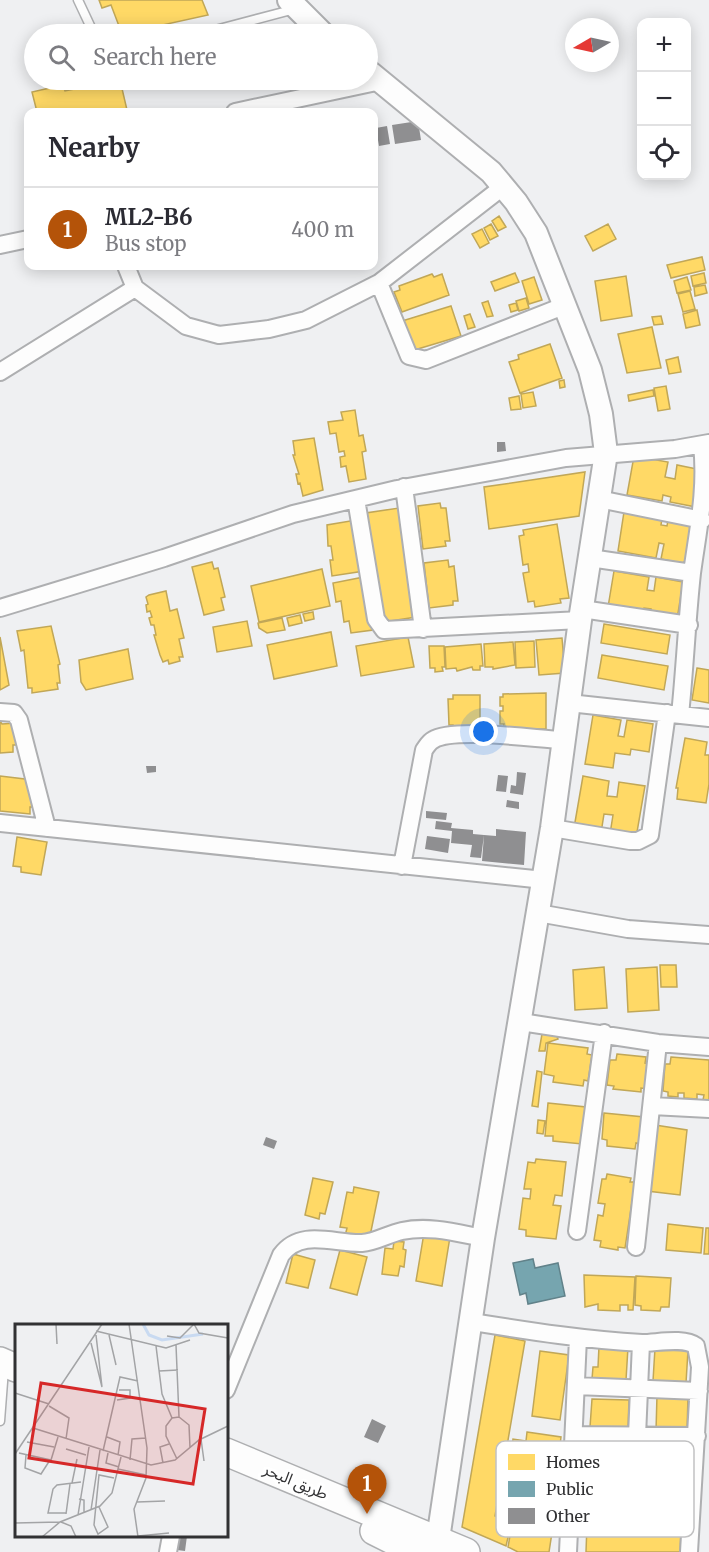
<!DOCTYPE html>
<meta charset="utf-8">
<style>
body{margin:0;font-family:Merriweather,"Noto Sans Arabic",serif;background:#f2f2f3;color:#2b2b33}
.controls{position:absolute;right:18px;top:18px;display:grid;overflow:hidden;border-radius:12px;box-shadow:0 3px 15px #0003}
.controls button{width:54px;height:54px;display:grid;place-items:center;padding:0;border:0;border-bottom:2px solid #e1e1e2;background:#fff;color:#2b2b33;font:30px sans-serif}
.compass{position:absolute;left:565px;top:18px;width:54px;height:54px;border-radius:50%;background:#fff;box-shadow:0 3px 15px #0003;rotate:261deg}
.you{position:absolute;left:484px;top:732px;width:21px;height:21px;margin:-15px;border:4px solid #fff;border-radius:50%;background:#1a73e8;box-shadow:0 0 0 9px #1a73e833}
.badge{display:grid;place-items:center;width:39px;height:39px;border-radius:50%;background:#b45309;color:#fff;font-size:20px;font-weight:700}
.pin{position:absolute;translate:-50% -50px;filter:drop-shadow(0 2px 3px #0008)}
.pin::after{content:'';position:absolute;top:32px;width:21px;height:18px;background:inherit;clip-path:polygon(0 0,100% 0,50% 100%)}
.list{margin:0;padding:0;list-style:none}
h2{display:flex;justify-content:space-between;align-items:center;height:78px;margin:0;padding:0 24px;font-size:26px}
h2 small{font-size:20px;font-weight:400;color:#7c7c81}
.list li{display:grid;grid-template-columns:39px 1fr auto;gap:18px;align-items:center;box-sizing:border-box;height:84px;padding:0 24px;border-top:2px solid #e1e1e2}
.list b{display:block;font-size:22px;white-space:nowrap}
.list p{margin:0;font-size:20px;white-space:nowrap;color:#7c7c81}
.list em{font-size:20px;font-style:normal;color:#7c7c81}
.icon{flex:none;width:33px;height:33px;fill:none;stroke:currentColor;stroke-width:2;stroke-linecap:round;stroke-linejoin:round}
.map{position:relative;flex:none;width:709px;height:1552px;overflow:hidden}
.search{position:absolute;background:#fff;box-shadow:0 3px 15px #0003;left:24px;top:24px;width:354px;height:66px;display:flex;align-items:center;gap:15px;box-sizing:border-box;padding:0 21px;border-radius:33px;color:#7c7c81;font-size:22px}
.panel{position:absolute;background:#fff;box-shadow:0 3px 15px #0003;left:24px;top:108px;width:354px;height:162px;border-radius:12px}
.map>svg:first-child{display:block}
</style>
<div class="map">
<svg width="709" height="1552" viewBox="0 0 709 1552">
<rect width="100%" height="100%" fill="#eff0f2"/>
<!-- homes -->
<path fill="#ffd966" stroke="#c1a757" stroke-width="1.5" d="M99,0H202L208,15L122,34L111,5L102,8Z
M120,80L127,110L115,112H37L32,92L63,85L65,91Z
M499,216L506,227L498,231L492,221Z
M491,224L498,236L490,240L484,228Z
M608,224L616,239L593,251L585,236Z
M482,229L489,243L480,248L472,234Z
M702,257L705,270L671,278L667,265Z
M515,273L519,282L495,291L491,282Z
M704,273L706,283L693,286L691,276Z
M432,274L434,277L442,274L449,295L402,312L394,292L400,290L399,286Z
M626,276L632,316L601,321L595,281Z
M534,277L542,300L529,304L522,281Z
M687,277L691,290L677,293L674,281Z
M705,285L707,293L695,296L694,287Z
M690,291L695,309L683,312L678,294Z
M526,298L529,308L519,311L516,301Z
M488,301L493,316L487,317L482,303Z
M516,303L518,310L511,312L509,305Z
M451,306L461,336L411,351L402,321Z
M697,310L700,325L686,328L683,314Z
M470,314L475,327L468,329L464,316Z
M661,316L663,324L654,325L652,317Z
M652,327L661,368L627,373L618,334Z
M550,344L562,378L520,393L509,362L519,359L518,355Z
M678,357L681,372L669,374L666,360Z
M564,380L565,387L560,388L559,381Z
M666,386L670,409L658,411L654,388Z
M653,390L654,396L629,401L628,395Z
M533,392L536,406L523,408L521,394Z
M519,396L521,409L511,410L509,398Z
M355,410L359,436L363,435L366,451L362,452L366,479L349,482L346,466L341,467L340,457L345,456L344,451L339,452L336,433L330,434L328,422L343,420L341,412Z
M314,438L323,490L303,496L300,483L298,484L296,474H299L293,455H295L293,441Z
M634,456L668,462L665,477L675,479L677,465L702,470L696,507L670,502L671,497L663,495L662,501L627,495Z
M585,472L579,516L489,529L484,487Z
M440,503L441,508H446L450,541H445L446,546L423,549L418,506Z
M399,508L416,617L384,622L366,513Z
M624,512L662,519L661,525L667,526L668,520L693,524L686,564L661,559L664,544L659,543L656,558L618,551Z
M356,520L364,571L332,576L330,560H333L331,546H328L327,525Z
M557,524L569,598L560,599L561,603L535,607L534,601L528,602L523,573L529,572L528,564L523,565L519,536L524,535L523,530Z
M448,560L449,567L454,566L458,601H453V605L429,608L424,563Z
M212,562L214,569L218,568L225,597L221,598L224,610L204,615L192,567Z
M322,569L330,606L259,622L251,586Z
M614,571L649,577L647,590L654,591L656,577L683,582L677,619L650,614L651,609L644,608L643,612L608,607Z
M364,577L373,630L351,633L349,621L344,622L341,601L336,602L333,583Z
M166,591L170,611L177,609L184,638L179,639L183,657H179L180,661L169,664L168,660L163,662L160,655L154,635H156L154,625H151L149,618L152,617L150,611L147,612L146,605L148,604L146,597L149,595Z
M313,612L314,619L305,621L303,614Z
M300,615L302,623L289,626L287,618Z
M282,618L285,630L267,633L259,628L258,623Z
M247,621L252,646L217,652L213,627Z
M604,624L670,635L667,654L601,643Z
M51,626L60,664L58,665L60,683H57L58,689L32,693V688H28L24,650L21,651L17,631Z
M331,632L337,666L274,679L267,645Z
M0,637L9,685L0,690Z
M408,637L414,667L361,676L356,646Z
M562,638L565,673L539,675L536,640Z
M534,641L535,667L516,668L515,642Z
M513,642L515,665L493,669V667H485L484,644Z
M481,644L483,666H480V670H473L472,667L457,671L456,668L446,669L445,647Z
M429,646H444L445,667H442L443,671L435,672V668H430Z
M128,649L133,679L86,690L81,682L79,660Z
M602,655L668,666L664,690L598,678Z
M697,668L709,670V703L692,700Z
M546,693V729H503L504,724H500V711H503V706H500V697H503V694Z
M453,695H480V729H453V725H449L448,699H453Z
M593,715L621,720L618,736L624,737L627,720L653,724L649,752L631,749L630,755L615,753L613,768L585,764Z
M0,721L2,724L16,723L17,745H13V752L0,753Z
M685,738L707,742L705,755H709V784L706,803L677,799L678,788H676Z
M0,776L33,780V807H30V814L0,811Z
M583,776L609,781L607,796L617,797L619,782L645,786L636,838L610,834L613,815L604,814L601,833L574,828Z
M17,837L47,842L41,875L21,872V867L13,866Z
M660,965H676L677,987H661Z
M604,967L607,1008L575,1010L573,970Z
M657,967L659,1010L628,1012L626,969Z
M556,1033L558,1039L546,1043L545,1051H539L542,1034Z
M548,1043L588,1048L587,1054L592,1055L588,1081L584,1080L583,1086L553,1082L554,1076L544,1074Z
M617,1054L646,1057L645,1063L652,1064L649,1089L641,1088V1092L613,1089L614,1086L607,1085L610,1060H616Z
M671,1057L709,1060V1100H703L704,1095L697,1094V1099L684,1098V1093H678V1097L668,1096V1092L663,1091L665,1064H670Z
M537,1071L542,1072L538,1107L532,1106Z
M548,1103L586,1107L582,1144L553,1141V1136H545Z
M604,1113L644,1117L641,1144L636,1143L635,1149L607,1146V1140L602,1139Z
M538,1120L545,1121L543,1134L537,1133Z
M655,1125L687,1130L680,1195L647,1191Z
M536,1159L566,1162L562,1196L555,1195L553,1205L561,1206L556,1239L526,1236V1230L519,1229L523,1198L530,1199L531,1189H524L528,1162L535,1163Z
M607,1174L631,1178L630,1182H635L625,1248L618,1247V1250L600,1247L601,1241L594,1240L598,1215L603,1216L605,1204L598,1203L602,1179H606Z
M313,1178L333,1182L325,1214L320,1213L319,1219L305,1215Z
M354,1187L379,1192L369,1241L345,1236L347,1228L340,1227L347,1192L353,1193Z
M668,1224L703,1228L701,1253L666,1250Z
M706,1228H709V1254H704Z
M424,1233L450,1237L442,1286L416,1281Z
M394,1241L404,1242L403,1249L406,1250L404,1267L400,1266L398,1276L382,1274L385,1248L393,1249Z
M340,1250L367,1257L357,1295L330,1288Z
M293,1254L315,1260L308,1288L286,1283Z
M584,1275L635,1277L633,1310H628V1305H620V1311L598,1310V1304L585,1307Z
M636,1276L671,1278L669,1307H661L660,1311L641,1310V1306L635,1305Z
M495,1335L525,1341L495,1516L512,1520L506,1546L462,1527Z
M599,1346L628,1347L626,1380L592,1379L593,1367H598Z
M655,1348L688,1350L686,1383L653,1381Z
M540,1351L569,1355L560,1420L532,1416Z
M657,1395L688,1396L687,1432L656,1431Z
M592,1399L629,1400L628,1429L590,1427Z
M527,1432L561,1437L557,1470L510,1463L513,1439L526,1441Z
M513,1519L553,1526L549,1552H518L508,1547Z
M587,1524L681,1532L680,1552H586Z"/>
<!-- public -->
<path fill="#76a5af" stroke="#61828a" stroke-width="1.5" d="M533,1259L535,1268L558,1263L565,1296L528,1304L526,1293L520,1295L513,1263Z"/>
<!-- building -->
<path fill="#8f8f91" d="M418,121L421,140L395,144L392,125Z
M387,126L390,144L379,146L376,128Z
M497,442H505L506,451L497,452Z
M146,766H156V772L147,773Z
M517,772L526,773L523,795L510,793L511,785L516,786Z
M498,775L508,776L506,792L496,791Z
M507,800L519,802V809L506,807Z
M426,811L447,813L446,820L426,818Z
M436,821L452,823L451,828L473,830V834L484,835L481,858L470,857L472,845L451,843L452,831L435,829Z
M496,829L526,832L524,865L482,861L484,835L496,836Z
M427,836L450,839L448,853L425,849Z
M266,1137L277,1141L274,1149L263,1145Z
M372,1419L386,1426L378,1443L364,1437Z
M179,1536H187L185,1551L177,1550Z"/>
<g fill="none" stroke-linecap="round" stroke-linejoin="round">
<!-- service casing -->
<g stroke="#aeafb1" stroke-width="11">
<path id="service" d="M78,0L94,34
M200,34L295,9
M0,1421L4,1369"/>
</g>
<!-- minor casing -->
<g stroke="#aeafb1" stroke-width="20">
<path id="minor" d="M235,112L381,81
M0,245L28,239
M126,266L135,288L186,326L219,335L269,329L306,320L379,283L504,186
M379,283L409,356L426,360L566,305
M0,372L135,288
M404,487L423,629
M356,499L376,619L384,630L580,620
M599,499L702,520
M590,558L692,573
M0,608L164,558L293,514L397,489L566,458L675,449L709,443
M582,609L689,625
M569,703L709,718
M0,712L14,713L19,720L47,828
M680,715C685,667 687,619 692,573C698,529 707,489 702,445
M0,823L544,880
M552,828L630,841H638L650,835L667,713
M402,866L424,750C427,746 429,742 433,740C453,727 536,739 563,740
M538,913L628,929L709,935
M521,1022L658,1043L709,1047
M652,1106L709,1109
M577,1231L604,1033
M636,1247L658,1043
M472,1322C529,1331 585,1340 642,1343C657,1343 684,1337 696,1346L700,1367L689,1552
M576,1386L699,1391
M226,1390L281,1255C301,1228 334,1244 362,1243C376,1242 388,1234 402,1231C429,1225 457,1233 483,1238
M574,1435L697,1436
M637,1436L641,1343
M571,1478L693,1485
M570,1521L690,1526
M168,1552L171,1536
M568,1552L578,1338"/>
</g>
<!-- secondary casing -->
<g stroke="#aeafb1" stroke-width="26">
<path id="secondary" d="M289,0L323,34
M368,71L491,172L516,202L536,233L590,370L601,414L606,453L580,620L552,828L483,1238L438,1539L433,1552"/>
</g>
<!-- trunk casing -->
<g stroke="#aeafb1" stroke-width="30">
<path id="trunk" d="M0,1361L16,1368
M226,1452L466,1552
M374,1531L416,1552"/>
</g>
<!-- service -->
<use href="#service" stroke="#fdfdfd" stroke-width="8"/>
<!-- minor -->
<use href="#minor" stroke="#fdfdfd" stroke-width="16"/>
<!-- secondary -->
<use href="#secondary" stroke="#fdfdfd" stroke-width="22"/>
<!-- trunk -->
<use href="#trunk" stroke="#fdfdfd" stroke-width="27"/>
</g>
<g text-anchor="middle" stroke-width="6" stroke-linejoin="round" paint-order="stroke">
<!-- street labels -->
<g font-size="16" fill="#313133" stroke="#fff">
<text transform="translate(296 1481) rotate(23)" y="6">طريق البحر</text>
</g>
</g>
<!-- overview -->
<g transform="translate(15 1324)">
<rect width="213" height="213" fill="#eff0f2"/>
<path fill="none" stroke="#c9daf1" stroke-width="3" d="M128,0L134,11L147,16L188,10"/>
<path fill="none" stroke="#a3a4a6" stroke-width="1.5" d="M41,0L42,20M114,0L132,124L131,154L119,185L123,213M179,0L184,9L213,14M81,7L151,24L175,16M94,11L101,41M152,12L165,14L179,0M76,19L87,63L81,11M161,21L164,93M141,22L147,70L157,94M144,47L163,46M0,69L34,80M102,76L115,74V66H104M34,82L54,94L51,115M18,104L136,141L160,136L184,116L213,102M92,113L105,118L103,131M186,115L189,137M12,118L39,123M51,125L71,131M88,127L105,53L123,57M4,129L36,136L43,113M93,129L91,139L104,143M0,130L87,0M11,131L10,144L26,150L35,136M162,135L151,112V102L157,94L164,93L174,101L175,124M115,136L117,115L131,114M148,139L145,123L154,120M103,145L131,151M57,159L62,135M64,175L69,176V189M122,178L150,177M84,183L93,203L83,210L79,201L84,151L99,154M76,186L85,126M51,189H33L38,165L42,161L66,158M51,190L55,160M63,191L74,123M46,198L56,202L61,213M0,199L45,198M123,212L154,209M27,213L45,198L85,182L97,169L106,133"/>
<path fill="#d62828" fill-opacity="0.15" stroke="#d62828" stroke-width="3" d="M26,59L190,85L178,160L14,134Z"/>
<rect width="213" height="213" fill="none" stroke="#313133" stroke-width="3"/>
</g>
<!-- legend -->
<rect x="496" y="1441" width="198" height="96" rx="9" fill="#fff" stroke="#c1c1c2" stroke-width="1.5"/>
<rect x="508" y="1454" width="27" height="16" fill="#ffd966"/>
<rect x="508" y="1481" width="27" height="16" fill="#76a5af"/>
<rect x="508" y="1508" width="27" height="16" fill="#8f8f91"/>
<g font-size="16" fill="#313133">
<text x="546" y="1468">Homes</text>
<text x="546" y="1495">Public</text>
<text x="546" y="1522">Other</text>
</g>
</svg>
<div class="controls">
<button>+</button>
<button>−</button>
<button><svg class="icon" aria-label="locate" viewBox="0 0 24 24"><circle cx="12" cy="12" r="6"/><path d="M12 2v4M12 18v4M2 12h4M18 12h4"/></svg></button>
</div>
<svg class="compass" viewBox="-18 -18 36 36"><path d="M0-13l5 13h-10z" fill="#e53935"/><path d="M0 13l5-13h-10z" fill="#7c7c81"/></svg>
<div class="you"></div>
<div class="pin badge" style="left:367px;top:1514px">1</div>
<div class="search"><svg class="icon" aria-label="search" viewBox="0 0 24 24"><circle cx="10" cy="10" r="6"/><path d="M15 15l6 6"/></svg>Search here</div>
<section class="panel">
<h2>Nearby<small></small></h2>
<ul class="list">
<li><span class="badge">1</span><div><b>ML2-B6</b><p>Bus stop</p></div><em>400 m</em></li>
</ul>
</section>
</div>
